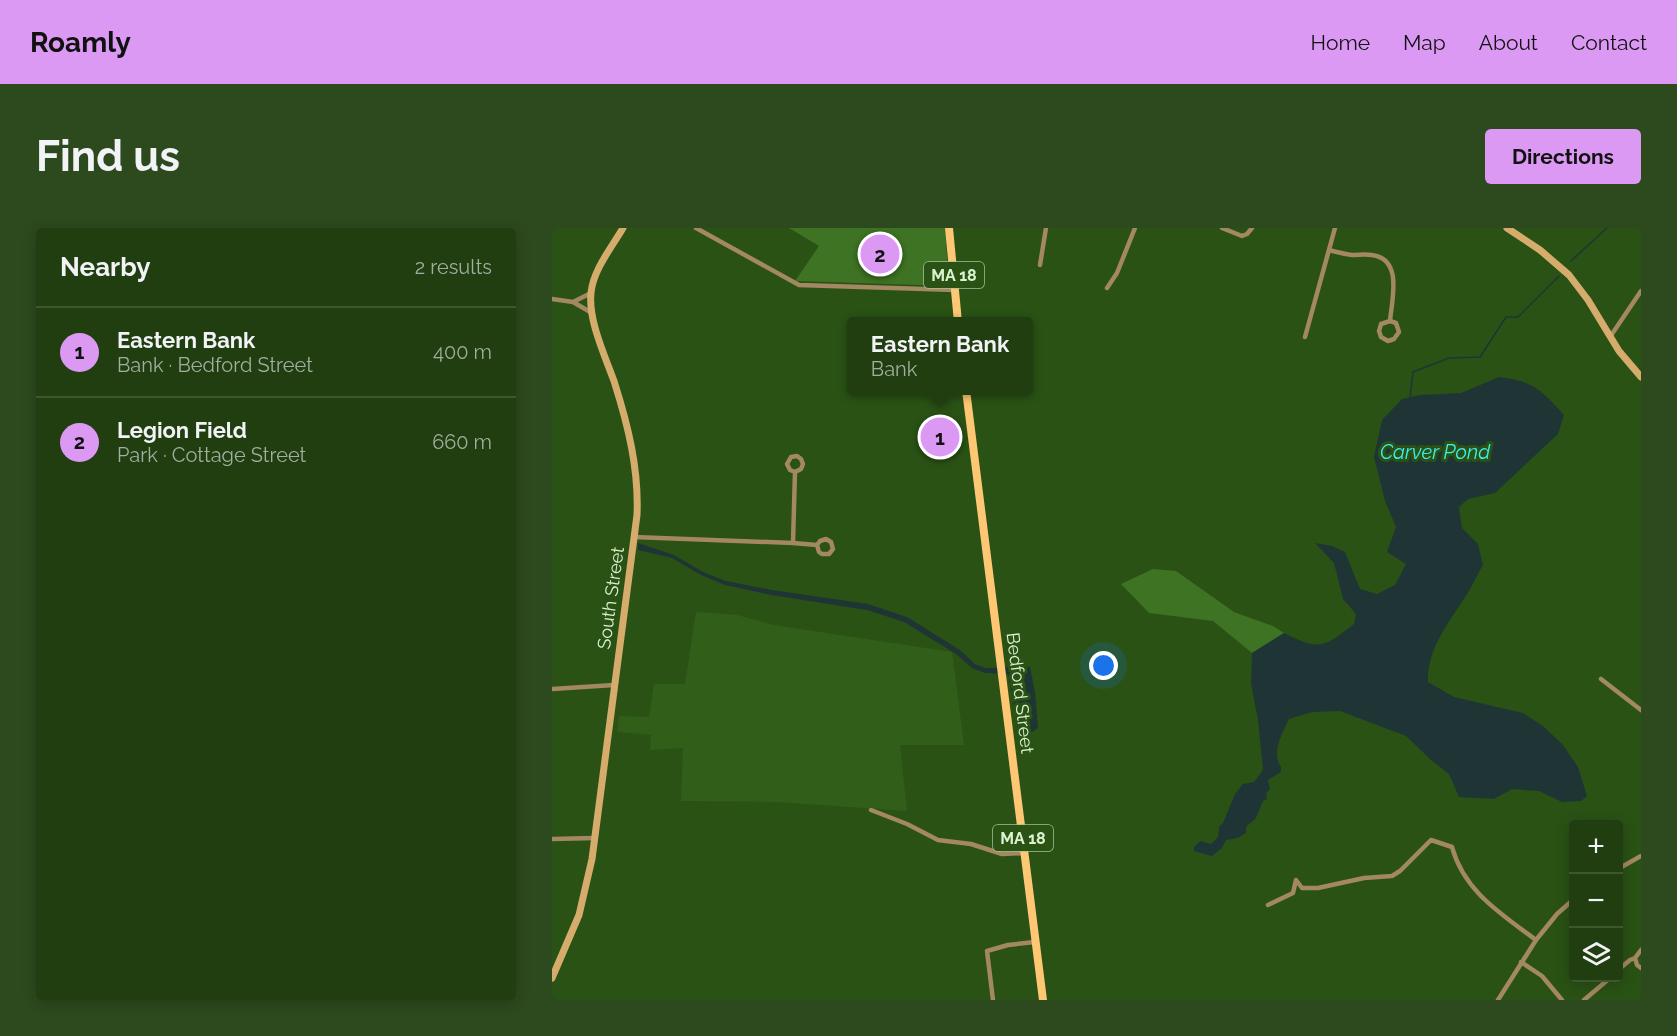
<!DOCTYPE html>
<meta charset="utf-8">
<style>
body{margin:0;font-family:Raleway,sans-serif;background:#2d491e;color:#f1f3f6}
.controls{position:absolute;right:18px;bottom:18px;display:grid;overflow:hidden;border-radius:6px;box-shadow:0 3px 15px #0003}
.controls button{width:54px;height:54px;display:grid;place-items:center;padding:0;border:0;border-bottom:2px solid #3d5730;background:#203e10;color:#f1f3f6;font:30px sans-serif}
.you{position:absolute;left:552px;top:438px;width:21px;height:21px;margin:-15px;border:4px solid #fff;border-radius:50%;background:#1a73e8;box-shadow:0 0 0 9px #1a73e833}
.badge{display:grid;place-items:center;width:39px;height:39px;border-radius:50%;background:#dc99f4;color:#111;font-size:20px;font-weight:700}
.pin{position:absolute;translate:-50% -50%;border:3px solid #fff;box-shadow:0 2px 6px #0006}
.popup{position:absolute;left:295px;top:89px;width:186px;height:78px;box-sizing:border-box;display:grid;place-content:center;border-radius:6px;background:#203e10;filter:drop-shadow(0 2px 4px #0005);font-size:20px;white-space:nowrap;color:#a2ae9f}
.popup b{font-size:22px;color:#f1f3f6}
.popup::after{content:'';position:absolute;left:50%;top:100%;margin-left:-12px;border:12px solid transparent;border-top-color:#203e10}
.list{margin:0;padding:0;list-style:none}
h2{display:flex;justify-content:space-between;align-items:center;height:78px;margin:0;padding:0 24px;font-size:26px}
h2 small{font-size:20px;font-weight:400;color:#a2ae9f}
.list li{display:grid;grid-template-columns:39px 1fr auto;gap:18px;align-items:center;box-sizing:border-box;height:90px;padding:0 24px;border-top:2px solid #3d5730}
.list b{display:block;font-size:22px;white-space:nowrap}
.list p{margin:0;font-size:20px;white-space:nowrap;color:#a2ae9f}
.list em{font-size:20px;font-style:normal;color:#a2ae9f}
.icon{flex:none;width:33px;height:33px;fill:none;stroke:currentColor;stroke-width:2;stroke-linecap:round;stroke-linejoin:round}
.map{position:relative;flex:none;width:1089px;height:772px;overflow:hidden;border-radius:6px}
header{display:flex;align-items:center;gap:36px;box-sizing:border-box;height:84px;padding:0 30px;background:#dc99f4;color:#111}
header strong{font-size:28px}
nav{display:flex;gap:33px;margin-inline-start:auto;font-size:21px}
.intro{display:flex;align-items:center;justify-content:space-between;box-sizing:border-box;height:144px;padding:0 36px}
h1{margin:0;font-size:42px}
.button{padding:15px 27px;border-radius:6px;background:#dc99f4;color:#111;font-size:21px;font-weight:700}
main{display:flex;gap:36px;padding:0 36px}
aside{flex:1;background:#203e10;border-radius:6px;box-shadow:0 3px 15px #0003}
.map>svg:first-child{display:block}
</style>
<header>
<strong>Roamly</strong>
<nav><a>Home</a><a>Map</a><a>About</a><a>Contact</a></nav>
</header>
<div class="intro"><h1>Find us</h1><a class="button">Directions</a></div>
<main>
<aside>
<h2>Nearby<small>2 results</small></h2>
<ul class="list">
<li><span class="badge">1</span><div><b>Eastern Bank</b><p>Bank · Bedford Street</p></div><em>400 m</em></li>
<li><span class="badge">2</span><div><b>Legion Field</b><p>Park · Cottage Street</p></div><em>660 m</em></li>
</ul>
</aside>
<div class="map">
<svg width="1089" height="772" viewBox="0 0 1089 772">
<rect width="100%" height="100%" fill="#2a5215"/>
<!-- built -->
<path fill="#315e19" d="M144,384L185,387L222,397L400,424L412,517H348L355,583L226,574L129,573L131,520L98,522L99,507L65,504L67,488L97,489L102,456H133Z"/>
<!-- green -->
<path fill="#3e7323" d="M237,0H393L397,58L243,53L267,18Z
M601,341L624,343L682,384L721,398L732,405L700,425L661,393L597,385L569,356Z"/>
<!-- water -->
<path fill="#1f3535" d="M947,149C982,153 990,163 1012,187L1006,206L943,265L916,271L907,279L910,300L926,316L931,337C925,347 920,359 913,369C896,396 875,421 876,454L902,469L971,485L991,498L1011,517L1026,539L1035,568L1029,573L1010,574L987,563L960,561L942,571L907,569L897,546L879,532L854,508L788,483L760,484L737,491C730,506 719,524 729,539V544L716,552L718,561L714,565L715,571L711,573L704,590L694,599V605L686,610L674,612L670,620L660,628L642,623V619L648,613L659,616L666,609L667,599L671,595L683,566L691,556L702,554L711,542L706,492L699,456L700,425L732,405C768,423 771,420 802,396L804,386L791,371L782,335L763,315L780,318L793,324L808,361L825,366L843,357L854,336L835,324L844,299L833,273L822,229L830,192L850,171L868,167L909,165Z
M86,315L122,327L151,344L174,353L220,362L316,376L355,389L408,422L423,436L433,440L478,439L483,464L486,500L477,506H467L456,446L433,445L420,440L404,426L352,394L315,382L219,367L173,357L149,347L120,330L86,322Z"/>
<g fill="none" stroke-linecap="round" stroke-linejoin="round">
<!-- stream -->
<path stroke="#1f3535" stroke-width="1.5" d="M1019,33L1055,0
M858,170L861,144L897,130L928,129L954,89H966L1007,48"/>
<!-- street -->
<path stroke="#a38861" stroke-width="4.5" d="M144,0L247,57L403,62
M670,0L690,8L695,6L700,0
M777,22C784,24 792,26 800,27C807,27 813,26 820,27C851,31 840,71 838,93L829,96L827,103L829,109L836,113L842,111L847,104L844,95L838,93
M488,37L494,0
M555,60L565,45L583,0
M0,71L21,74L40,85
M21,74L39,65
M753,109L783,0
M1058,109L1089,63
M82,309L241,315L243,244L249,241L251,236L249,231L245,228L239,229L235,236L238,242L243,244
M241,315L265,317L268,313L274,311L279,314L281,321L277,326H270L267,324L265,317
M1049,451L1089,482
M0,461L62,457
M319,582L355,596L386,612L419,616L450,626L473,625
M0,611L43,610
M1066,641L1089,628
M716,677L741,665L744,652L750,660H766L812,650L840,648L848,643L879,612L900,619C912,663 948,685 984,712
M1089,722L1083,730L1085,737L1089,740
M969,734L990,748L1010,772
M1066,742L1078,732L1083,730
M441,772L435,723L456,717L483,714
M946,772L984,712L1005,686L1022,671
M1032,772L1058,750"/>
<!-- secondary -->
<path stroke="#d6ac6c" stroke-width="7" d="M955,0L988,22L1017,47L1036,72L1067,123L1089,149
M0,750L27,687L40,631L85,287C87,241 76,197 62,153C53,128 36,92 39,65C41,42 60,19 71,0"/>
<!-- primary -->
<path stroke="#fec773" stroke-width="8" d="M397,0L406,94
M414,162L491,772"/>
</g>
<g text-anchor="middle" stroke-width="6" stroke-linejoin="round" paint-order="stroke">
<!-- shield labels -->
<g fill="#2a5215" stroke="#a6c299" stroke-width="1.5">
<rect x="372" y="34" width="60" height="26" rx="4.5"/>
<rect x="441" y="597" width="60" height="26" rx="4.5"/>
</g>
<g font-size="16" font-weight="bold" fill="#dbf2d1">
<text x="402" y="53">MA 18</text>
<text x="471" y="616">MA 18</text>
</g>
<!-- street labels -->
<g font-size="18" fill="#dbf2d1" stroke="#2a5215">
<text transform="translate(59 370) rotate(-82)" y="6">South Street</text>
<text transform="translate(468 465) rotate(83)" y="6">Bedford Street</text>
</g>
<!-- water labels -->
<g font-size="20" font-style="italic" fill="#3beef1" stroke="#2a5215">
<text x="883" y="231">Carver Pond</text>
</g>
</g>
</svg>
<div class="controls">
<button>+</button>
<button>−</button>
<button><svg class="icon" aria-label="layers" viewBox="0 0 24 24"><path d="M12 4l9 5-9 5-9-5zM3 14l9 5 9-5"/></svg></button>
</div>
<div class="you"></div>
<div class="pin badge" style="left:388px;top:209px">1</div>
<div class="popup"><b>Eastern Bank</b>Bank</div>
<div class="pin badge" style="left:328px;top:26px">2</div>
</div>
</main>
